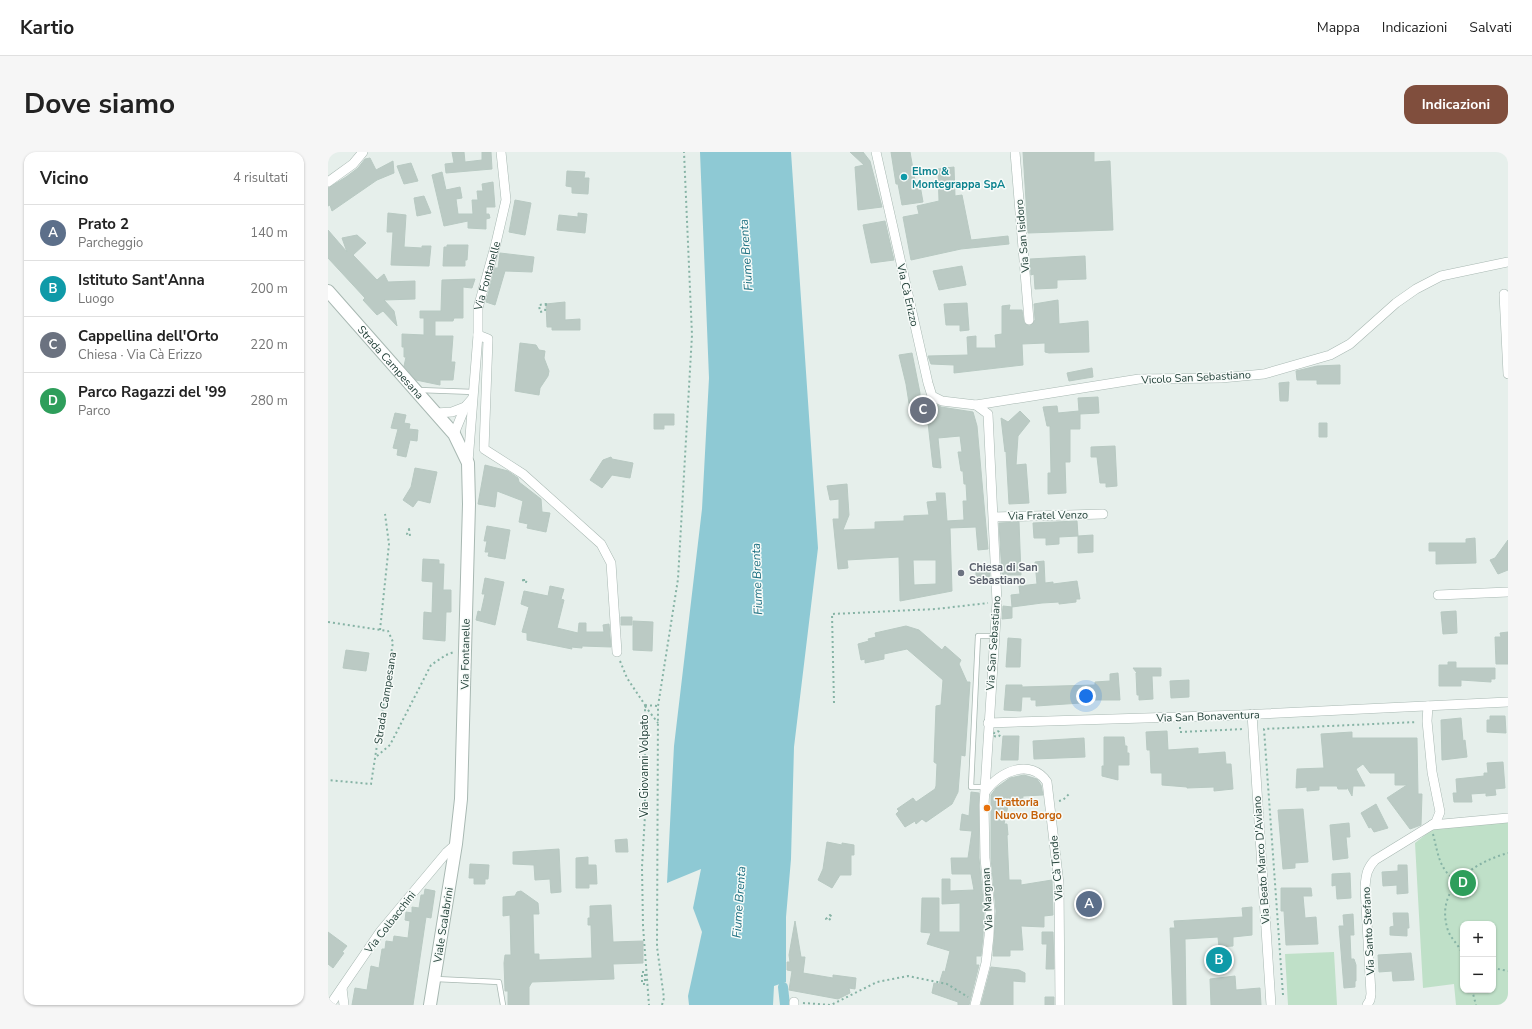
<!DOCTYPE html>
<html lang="it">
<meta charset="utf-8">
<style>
body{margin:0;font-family:"Nunito Sans",sans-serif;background:#f6f6f6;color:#222}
.controls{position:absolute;right:12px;bottom:12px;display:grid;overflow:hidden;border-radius:8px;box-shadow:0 1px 3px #0004}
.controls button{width:36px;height:36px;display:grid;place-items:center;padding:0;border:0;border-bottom:1px solid #e0e0e0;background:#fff;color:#222;font:20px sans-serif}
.you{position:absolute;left:758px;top:544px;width:14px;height:14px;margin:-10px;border:3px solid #fff;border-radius:50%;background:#1a73e8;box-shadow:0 0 0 6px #1a73e833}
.badge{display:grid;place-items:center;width:26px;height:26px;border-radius:50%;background:#804e3d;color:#fff;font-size:13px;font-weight:700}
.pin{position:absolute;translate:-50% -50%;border:2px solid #fff;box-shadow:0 1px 4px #0006}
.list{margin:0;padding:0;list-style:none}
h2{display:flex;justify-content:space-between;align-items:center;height:52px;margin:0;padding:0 16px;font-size:17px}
h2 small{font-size:13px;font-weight:400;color:#767676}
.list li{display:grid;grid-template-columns:26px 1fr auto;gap:12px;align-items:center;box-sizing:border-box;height:56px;padding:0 16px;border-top:1px solid #e0e0e0}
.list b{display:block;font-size:15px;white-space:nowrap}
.list p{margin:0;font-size:13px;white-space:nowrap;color:#767676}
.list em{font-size:13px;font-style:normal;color:#767676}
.map{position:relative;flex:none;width:1180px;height:853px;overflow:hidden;border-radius:12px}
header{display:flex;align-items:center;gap:24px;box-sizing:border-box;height:56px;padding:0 20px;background:#fff;border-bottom:1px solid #e0e0e0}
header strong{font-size:19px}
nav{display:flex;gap:22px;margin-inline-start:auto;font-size:14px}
.intro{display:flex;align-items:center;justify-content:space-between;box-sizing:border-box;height:96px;padding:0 24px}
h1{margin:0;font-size:28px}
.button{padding:10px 18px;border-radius:12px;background:#804e3d;color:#fff;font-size:14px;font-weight:700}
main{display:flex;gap:24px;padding:0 24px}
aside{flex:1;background:#fff;border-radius:12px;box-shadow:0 1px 3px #0004}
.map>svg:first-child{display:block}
</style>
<header>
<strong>Kartio</strong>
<nav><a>Mappa</a><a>Indicazioni</a><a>Salvati</a></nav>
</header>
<div class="intro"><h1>Dove siamo</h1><a class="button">Indicazioni</a></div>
<main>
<aside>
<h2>Vicino<small>4 risultati</small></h2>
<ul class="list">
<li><span class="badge" style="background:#5c6f8a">A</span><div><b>Prato 2</b><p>Parcheggio</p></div><em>140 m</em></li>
<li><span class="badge" style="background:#0f9aa8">B</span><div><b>Istituto Sant'Anna</b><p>Luogo</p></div><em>200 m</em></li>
<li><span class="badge" style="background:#6b7280">C</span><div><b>Cappellina dell'Orto</b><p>Chiesa · Via Cà Erizzo</p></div><em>220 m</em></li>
<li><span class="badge" style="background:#2e9e5b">D</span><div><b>Parco Ragazzi del '99</b><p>Parco</p></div><em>280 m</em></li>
</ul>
</aside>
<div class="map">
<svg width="1180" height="853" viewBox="0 0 1180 853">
<rect width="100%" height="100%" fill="#e6efeb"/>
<!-- green -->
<path fill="#bfe0c8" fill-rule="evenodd" d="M1180,669V853H1128L1126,832L1095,836L1087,691L1106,676ZM1135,772H1165V838H1135Z
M1006,800L1009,853H960L957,802Z"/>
<!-- water -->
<path fill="#8ec9d4" d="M372,0H463L490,396L466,595L463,707L458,765V830L446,834L445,853H361L360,844L374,780L365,756L373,717L339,731L346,594L374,357L381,226Z"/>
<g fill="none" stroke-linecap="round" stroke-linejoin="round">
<!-- canal -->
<path stroke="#8ec9d4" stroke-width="10" d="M455,835L457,853"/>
</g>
<!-- building -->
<path fill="#bbcac4" stroke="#b8c9c2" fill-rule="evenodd" d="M124,0H136L137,10L154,8V0H163L164,17L118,21L117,12L126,11Z
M522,0H535L542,9L554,55L530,58L527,15L536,13Z
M563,0H582L588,34L592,33L595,50L574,53L570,32H568Z
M695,0H766V10L782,9L785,78L700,81Z
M42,6L48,18L65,9L66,21L49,28L4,59L2,53L0,54V36L18,25L30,16L37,7Z
M83,11L90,29L76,32L69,14Z
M626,15L627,44L634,43L643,88L680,84L681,92L633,97L583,108L575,65L591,62L589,54L611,49L610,17Z
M239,19L257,20L256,26H261L260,42L244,41V35L238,34Z
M114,20L118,38L132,35L134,46L128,47L130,62H145L144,48H150L149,39H155L154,32L165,30L167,55H158V62H161L162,66L158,67V77L140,76V69L116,74L104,23Z
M96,44L103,61L89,64L86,46Z
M187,48L203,51L197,83L181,80Z
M60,61L78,63L76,95L94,96V94H103L101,114L63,113L65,80H59Z
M250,61L259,62L257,81L229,78L231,63L250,65Z
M557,69L566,108L543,111L535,73Z
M0,78L19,100L14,86L29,83L38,91L25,103L49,128L56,122L60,130L87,129V147L56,148L66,159L69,174L55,159L49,163L35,148L37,146L0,106Z
M119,93H140L139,108H137V114H115L116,95H119Z
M172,101L206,105L204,120L177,119L167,153L158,150L167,116H170Z
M757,104L758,127L729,128V136L707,137L706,122L703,123L702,107Z
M634,114L638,133L611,138L605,119Z
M147,127L144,136L135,135V166H126L125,169H107V184H125L123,210H127L125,228H112V233L88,228L76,214L78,205H76V195H74V182L96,183V166H92V159H113L114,128Z
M730,148L731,172L760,169L761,200L721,201L717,200V191L694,192L695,213L626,221V213L603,212L600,204L640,203L639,185L648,184V196H668L667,183L674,182V154L682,153L681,158H694L696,171L702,174L707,168L706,152Z
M237,150V168L252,167V178H224V175H219L218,152Z
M639,151L641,178L632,179V173H618L616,152Z
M192,191L208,193L211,198L217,199L216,206L221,219L220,224L212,236L211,243L187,239Z
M584,201L592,241V252H607L613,255L645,260L649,274L660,397L650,398L648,375L622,376L624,439L572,449L571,405L519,408L520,416L510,417L505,367H511V347L502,348L499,334L519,332L521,363L515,378L547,377V370L576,369V364L601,363L599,350L609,349L608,341H617L619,369L636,368L635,349H639L638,332H636L635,319H633L630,300H634L632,284L610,286L613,316L605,315L599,262L583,264L578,232L571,203ZM585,408H608V432L586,433Z
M1012,213V232H989V228H969L968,219L989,214Z
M764,216L765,225L741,229L739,221Z
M961,230L960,249H952L951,231Z
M770,245L771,261L752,262V277H742V310H737L738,341L720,342V321H723L722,274H719L715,255L729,254L730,261L751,259L750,246Z
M692,259L702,269L690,284L688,313L698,312L701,351L681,352L678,299L677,300L673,266L680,270Z
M67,261L78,263L76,271L82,272L81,277L90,278L89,289L82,288L78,305L69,303L70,297L65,296L70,277L63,276Z
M326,262H346V273H336V277H326Z
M991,271H999V285H991Z
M787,294L789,334L778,335V331H772L769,305H763V295Z
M283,305L284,307L305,311L302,326L284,323L274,336L262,328L275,308Z
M157,313L180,319L190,326L191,330L213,347L214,360L222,361L218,380L199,376L200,372L191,370L195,349L169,339L167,355L150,352Z
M87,316L109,320L102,351L90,348L85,355L75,348L83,335Z
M749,369L750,384L731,385V392L718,393V386H706L705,371Z
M691,370L693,423H674L671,371Z
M159,374L182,378L177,407L160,404L161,400H157L159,389H156Z
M765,383V400L750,401V384Z
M1147,386L1148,411L1108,412V399H1101V391H1138V387Z
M1180,388V418L1170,422L1162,408L1167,406Z
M95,407L111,408V412H116L115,438H123V460H118L117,489L95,487L96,460L104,461L105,430L94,429Z
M716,409L717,431L725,430V432L749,429L752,447H748V450L731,452V450L714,451L684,455L683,443L692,442L691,434L709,432L707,410Z
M661,417L662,427L648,428V419Z
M157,426L176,430L167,473L148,468L150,459L153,460L157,442H154Z
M222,434L236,437L233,447L236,448L229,476L250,481L251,471H258V480H276L275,473L281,472L283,495L254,494V496L243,495L244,497L199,488V481L194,480L201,455L193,452L196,439L220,444Z
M675,454L684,455V466L674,467Z
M1128,459L1129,481L1115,482L1113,460Z
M293,465H304V473H293Z
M305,469L325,470L324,499L305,498Z
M578,474L591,478L614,498L617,494L633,508L631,512L639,530H642L637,604L633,603L630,640L624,652L598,670L594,667L588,672L587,669L577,675L568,662L571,659L569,657L585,646L588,650L607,637L608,634L609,612L606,610L608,554L613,553L615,528L579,497L556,502V507L537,511V507L533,508L530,492L541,489L540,487L548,485L547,481Z
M1180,480V512H1168L1167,485H1173L1172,481Z
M680,486L693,487L692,515H678Z
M18,498L41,501L38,519L15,516Z
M1120,510H1128V516H1167V527H1163V530L1133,528V534H1111V513H1120Z
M805,516H833V524H824L825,547L811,548V543H809L808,521H809Z
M790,521L792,548H753V551L708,554V548H703V545H694L693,559L676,558L678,533H694V535L767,533V530L782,529V522Z
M861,528V545L843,546L842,529Z
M1162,564H1177L1178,581L1159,580V568H1162Z
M1133,566L1135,589L1137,588L1139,605L1114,608L1113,568Z
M839,579L840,598L870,596V602L897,600L898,612H903L905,637L886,639V635L859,636V635L834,633V621H823L822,598H819L818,580Z
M1024,580V586H1089L1090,642H1094L1093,673L1082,677L1059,646L1079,633H1067V621H1042L1035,612L1028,617L1037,634H1025L1024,644L1019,635V637H1010L1009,634H991V638L979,639V635L968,636L969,617L996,616L993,582Z
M675,584H691L690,608H673Z
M776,585H796L797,594H799V601H801V613H790V628L774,624V614H776Z
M756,586L757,605L706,607L705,589Z
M1175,610L1177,636L1167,637L1168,643L1158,644V641L1143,642L1144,650H1126L1125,641H1129L1128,627L1156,624V621H1160L1159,611Z
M696,623L709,627L713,633L715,643L695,644L694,654H680L676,672H679L680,683H679L681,728H693V733L724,728L725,763L716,764V775L693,774L695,798H682V804H665L668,759L663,706V643L668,636L682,626Z
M643,640L651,641V706L656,759L655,784L653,804H648V813H651L641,853H630V850L604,841L606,831L611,832L615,819L617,820L622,799L599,792L603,781L593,780L594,746H611V780H632V751L614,752V727H622V739L646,738L643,722H624L623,706H640L644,679L632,678L634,662L641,664Z
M1048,652L1060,676L1046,680L1043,675L1041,676L1033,661Z
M975,657L980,710L967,711V716L955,717L950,658Z
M1021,671L1022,685H1018L1020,706L1005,708L1002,673Z
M299,687L300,700H288L287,688Z
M499,690L514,693V691L526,693V703H523V723H512L504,736L490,728L495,717Z
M231,697L233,740L223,741L222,727L207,728L206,713L185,712V700Z
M260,705V713H268L269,732H261V736H248V706Z
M142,712L161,713L160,727H157V732H146V726H141Z
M1070,713H1079L1080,741L1069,742V733L1055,734L1054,720L1070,719Z
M1022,721L1023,746L1009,747L1008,733L1004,734V722Z
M953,736H983L984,744H975L977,766L988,765L990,792L958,793L956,759H953Z
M97,737L107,739L103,766L98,765L85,853H24L27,836L39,838L43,814L51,816L54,797H57L58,789L65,790L66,784L80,786L82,769L77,768L78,760L84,761V755L91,756L93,743H96Z
M193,739L210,751L211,762H205L206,802H211V808L264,806L263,773H260V766H262V754L283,753L285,790L315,789V811L285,812L286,827L204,830L201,835V853H180V839H177L176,811L177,803H183L182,763L175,764V745L187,744L189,740Z
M924,755V783L905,785V794L891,795L890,785L857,787L858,853H845L842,776H847L846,769L915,765L914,756Z
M1065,761H1080L1081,776H1079V784L1062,783V775L1066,774Z
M1025,762L1026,783H1022L1023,807H1026L1028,813V829H1027V835L1016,836L1011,774H1016L1015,763Z
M467,769L473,805H477L475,821L505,826V823L528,826L527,837L521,836L522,841L510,847L461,838L464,819L459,818V810H462L461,803Z
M0,780L19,794L14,800L16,801L5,816L0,812Z
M714,780H725L726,817H718L719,792H714Z
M1083,801L1086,828L1065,829L1064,819L1051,820L1050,803Z
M663,815L691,818L697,821V830L685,829V853H653Z
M907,824L908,838L932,836L933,853H883L882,827Z
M717,845H726V853H717Z"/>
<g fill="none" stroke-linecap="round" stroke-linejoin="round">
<!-- service casing -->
<g stroke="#a8b8b2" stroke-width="6">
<path id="service" d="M91,238L146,240
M657,635H643L650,484H666
M108,827L171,830L175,853"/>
</g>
<!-- minor casing -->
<g stroke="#a8b8b2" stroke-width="10">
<g id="minor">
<path d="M548,0L600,231L604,244L614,249L648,253L811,227L893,226L936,222L1002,203L1022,192L1068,151L1088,137L1113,124L1180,110"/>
<path d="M687,0L701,168"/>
<path d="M0,30L25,12L35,0"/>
<path d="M1176,142L1180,222"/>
<path d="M150,183L160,187L156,297L195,322L273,392L283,411L289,500"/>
<path d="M108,261L124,260L137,255"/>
<path d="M126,282L137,255L144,247"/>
<path id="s1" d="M140,310L150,183V156L168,91L178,48L173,0"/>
<path d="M666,365L775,362"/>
<path d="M1110,443L1180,440"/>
<path d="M1100,554L1099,569L1104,620L1112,660L1108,670L1104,673"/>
<path d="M924,562L943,853"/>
<path d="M660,571L913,563L1180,550"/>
<path d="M658,639C672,619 703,606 719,630L731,732L732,853"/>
<path d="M14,836L16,853"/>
<path d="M466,850V853"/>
<path d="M2,853L52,780L119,700L128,692"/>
<path d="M647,853L658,811L661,784L662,759L657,706L656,653L669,450L660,262L648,253"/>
<path d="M1039,853L1042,848L1043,842L1037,735C1038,723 1039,716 1047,708L1104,673L1180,666"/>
</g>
</g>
<!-- tertiary casing -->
<g stroke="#a8b8b2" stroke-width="14">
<g id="tertiary">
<path id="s2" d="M0,139L126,282L140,311L141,352L133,647L128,692L102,853"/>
</g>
</g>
<!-- path -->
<path stroke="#86b3a5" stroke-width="2" stroke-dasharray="2 3" stroke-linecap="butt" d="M218,152L217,159L212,160L211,153Z
M81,377L82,384L79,382Z
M195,428H199L198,430H195Z
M0,470L60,479L65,490L43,632L0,628
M52,478L61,392L57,362
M292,509L299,526L317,553V663L314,715L315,774L321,853
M506,551L504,462L608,457L660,451
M317,553L330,554
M317,554L330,571
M852,575V580L916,577
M666 582a3 3 0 1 1 6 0a3 3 0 1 1-6 0Z
M49,604L62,593L103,513L118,503L126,500
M731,649L735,648L741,642
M1105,682C1110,701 1111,719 1130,730
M502,763L504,765L501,768L498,767Z
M1135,804C1132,793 1121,786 1119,775C1108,735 1147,710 1180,701
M1165,816L1180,819
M314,820H317V832H314Z
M1144,838L1148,853
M955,843L936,577L1089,570
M475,851L503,853L549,830L580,824L619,832L640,845
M334,853L336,846L329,795L330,554L350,427L364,183L356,0"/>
<!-- service -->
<use href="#service" stroke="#fff" stroke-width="4.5"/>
<!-- minor -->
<use href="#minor" stroke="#fff" stroke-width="9"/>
<!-- tertiary -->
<use href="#tertiary" stroke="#fff" stroke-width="12"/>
</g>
<!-- markers -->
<circle fill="#0f9aa8" stroke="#f7fbf9" stroke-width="1.5" cx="576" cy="25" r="4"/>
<circle fill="#6b7280" stroke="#f7fbf9" stroke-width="1.5" cx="633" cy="421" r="4"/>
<circle fill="#e8710a" stroke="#f7fbf9" stroke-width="1.5" cx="659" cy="656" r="4"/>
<g text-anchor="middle" stroke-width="3" stroke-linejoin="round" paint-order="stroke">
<!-- culture labels -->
<g font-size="11" font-weight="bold" fill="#0d838f" stroke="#f7fbf9" text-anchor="start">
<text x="584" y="23">Elmo &amp;<tspan x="584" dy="13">Montegrappa SpA</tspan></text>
</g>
<!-- street labels -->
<g font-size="11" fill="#24423a" stroke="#f7fbf9">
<text transform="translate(694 84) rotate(-95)" y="4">Via San Isidoro</text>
<text dy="4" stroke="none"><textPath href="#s1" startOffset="188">Via Fontanelle</textPath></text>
<text transform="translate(580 143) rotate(77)" y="4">Via Cà Erizzo</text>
<text dy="4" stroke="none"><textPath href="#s2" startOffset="95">Strada Campesana</textPath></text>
<text transform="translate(868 225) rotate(-3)" y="4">Vicolo San Sebastiano</text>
<text transform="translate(720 363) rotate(-1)" y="4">Via Fratel Venzo</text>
<text transform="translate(665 491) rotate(-86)" y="4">Via San Sebastiano</text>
<text transform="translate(137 502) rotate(-89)" y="4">Via Fontanelle</text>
<text transform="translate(57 546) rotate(-81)" y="4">Strada Campesana</text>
<text transform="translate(880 564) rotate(-2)" y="4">Via San Bonaventura</text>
<text transform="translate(316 614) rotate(-90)" y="4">Via Giovanni Volpato</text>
<text transform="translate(933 708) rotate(-94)" y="4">Via Beato Marco D'Aviano</text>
<text transform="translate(728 716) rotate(-95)" y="4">Via Cà Tonde</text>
<text transform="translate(659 747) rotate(-93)" y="4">Via Margnan</text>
<text transform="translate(62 770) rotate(-52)" y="4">Via Colbacchini</text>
<text transform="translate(115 773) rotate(-81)" y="4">Viale Scalabrini</text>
<text transform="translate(1040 779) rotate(-93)" y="4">Via Santo Stefano</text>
</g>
<!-- worship labels -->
<g font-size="11" font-weight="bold" fill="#5b616d" stroke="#f7fbf9" text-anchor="start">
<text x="641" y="419">Chiesa di San<tspan x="641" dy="13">Sebastiano</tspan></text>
</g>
<!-- food labels -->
<g font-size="11" font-weight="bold" fill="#c56008" stroke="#f7fbf9" text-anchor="start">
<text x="667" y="654">Trattoria<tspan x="667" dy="13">Nuovo Borgo</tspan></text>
</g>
<!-- water labels -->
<g font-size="12" font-style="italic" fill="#1c6f80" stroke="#f7fbf9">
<text transform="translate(418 103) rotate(-94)" y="4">Fiume Brenta</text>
<text transform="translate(429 427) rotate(-92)" y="4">Fiume Brenta</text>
<text transform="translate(411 750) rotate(-86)" y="4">Fiume Brenta</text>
</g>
</g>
</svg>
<div class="controls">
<button>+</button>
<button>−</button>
</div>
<div class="you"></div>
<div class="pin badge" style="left:761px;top:752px;background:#5c6f8a">A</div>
<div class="pin badge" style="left:891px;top:808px;background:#0f9aa8">B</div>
<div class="pin badge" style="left:595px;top:258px;background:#6b7280">C</div>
<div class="pin badge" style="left:1135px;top:731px;background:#2e9e5b">D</div>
</div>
</main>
